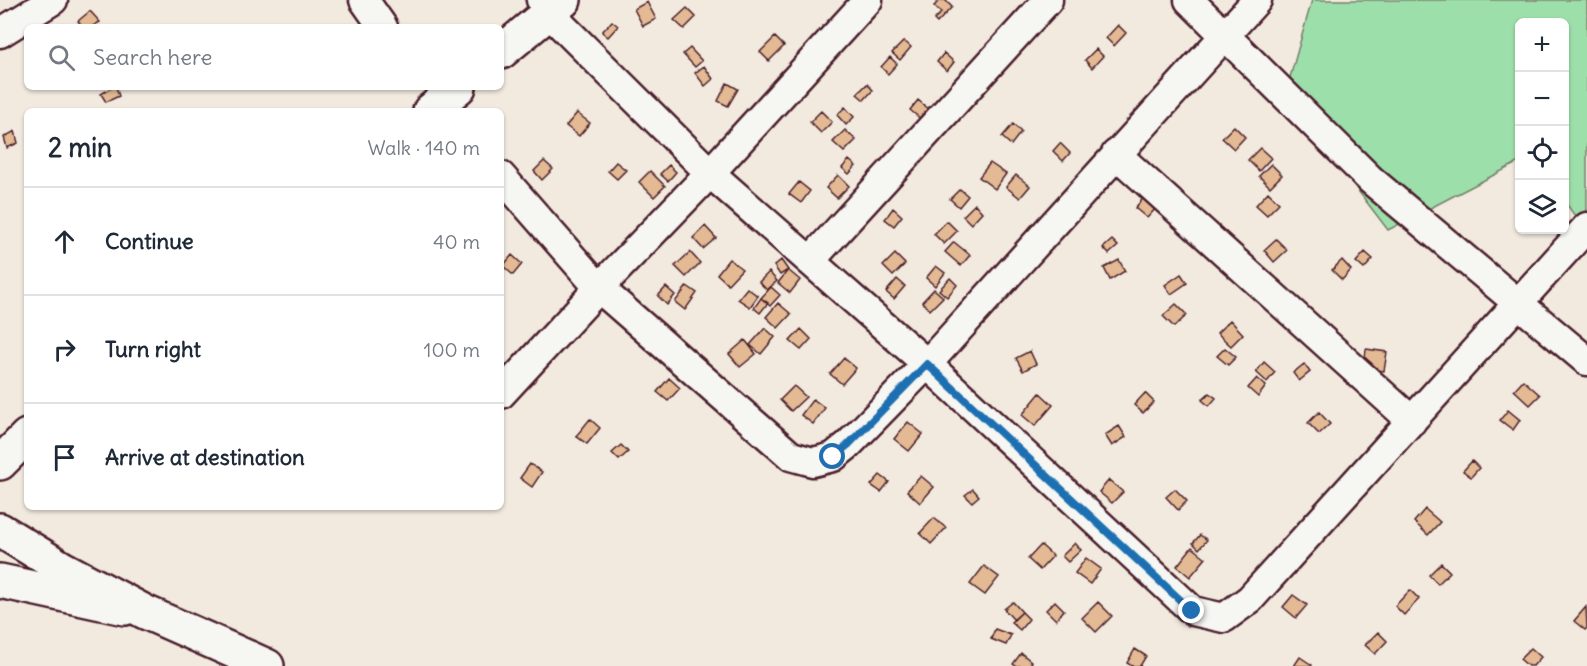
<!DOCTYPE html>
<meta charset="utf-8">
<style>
body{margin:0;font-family:Delius,sans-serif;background:#f6f6f7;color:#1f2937}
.controls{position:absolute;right:18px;top:18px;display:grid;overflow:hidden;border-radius:9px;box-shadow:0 2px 4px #0004}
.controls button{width:54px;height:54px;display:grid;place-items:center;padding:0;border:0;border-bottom:2px solid #e0e1e3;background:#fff;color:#1f2937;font:30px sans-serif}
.stop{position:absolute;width:18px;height:18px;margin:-14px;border:4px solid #1f6fb2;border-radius:50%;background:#fff}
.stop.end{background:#1f6fb2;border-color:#fff;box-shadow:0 2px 6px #0008}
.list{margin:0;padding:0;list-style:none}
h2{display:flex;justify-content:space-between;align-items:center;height:78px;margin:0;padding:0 24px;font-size:26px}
h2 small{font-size:20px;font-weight:400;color:#747a83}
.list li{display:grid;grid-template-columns:39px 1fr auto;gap:18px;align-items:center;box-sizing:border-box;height:108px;padding:0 24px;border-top:2px solid #e0e1e3}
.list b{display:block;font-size:22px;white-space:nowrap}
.list em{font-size:20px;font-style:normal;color:#747a83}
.icon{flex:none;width:33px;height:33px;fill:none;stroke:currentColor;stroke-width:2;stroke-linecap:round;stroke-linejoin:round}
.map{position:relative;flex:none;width:1587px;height:666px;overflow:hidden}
.search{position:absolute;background:#fff;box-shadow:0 2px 4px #0004;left:24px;top:24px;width:480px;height:66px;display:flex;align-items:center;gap:15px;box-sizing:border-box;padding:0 21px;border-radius:9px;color:#747a83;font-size:22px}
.panel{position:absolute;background:#fff;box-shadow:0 2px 4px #0004;left:24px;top:108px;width:480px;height:402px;border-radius:9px}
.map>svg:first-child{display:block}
</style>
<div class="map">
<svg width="1587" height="666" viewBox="0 0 1587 666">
<rect width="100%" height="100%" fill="#f2eadf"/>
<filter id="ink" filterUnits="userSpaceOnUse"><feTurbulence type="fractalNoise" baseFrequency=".0167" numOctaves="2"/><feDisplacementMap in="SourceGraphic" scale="12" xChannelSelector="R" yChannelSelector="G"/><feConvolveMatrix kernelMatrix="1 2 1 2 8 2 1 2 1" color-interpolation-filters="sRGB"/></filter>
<g filter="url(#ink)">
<!-- green -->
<path fill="#9ddfaa" stroke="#747f6a" stroke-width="1.5" d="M1312,0H1587V233L1565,202L1564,22H1520L1519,162L1388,230L1285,95Z"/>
<!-- building -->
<path fill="#e3ba93" stroke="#4a1f2b" stroke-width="1.5" d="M940,0H945L952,7L937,23L934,20L941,13L934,6Z
M647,2L656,19L643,26L634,9Z
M687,8L696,17L684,29L674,20Z
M90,11L100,22L91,27H83L78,21Z
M612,21L618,26L608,37L602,32Z
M1118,25L1126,33L1114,46L1106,38Z
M775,37L784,46L769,61L760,52Z
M904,41L911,47L900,60L892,53Z
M690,48L702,61L695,67L683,54Z
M1096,49L1103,56L1092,68L1085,60Z
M944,53L954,62L947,71L937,62Z
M890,57L897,64L888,74L881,67Z
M704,66L713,79L705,86L695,73Z
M727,83L738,89L728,106L718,101Z
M867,84L873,90L864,100L857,94Z
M113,87H116L119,96L106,102L101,94Z
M918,100L930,110L922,120L910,110Z
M845,107L854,117L846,125L837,115Z
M821,111L832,122L821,133L810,122Z
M577,113L590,123L579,136L566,126Z
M1013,124L1021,132L1011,145L1002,137Z
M1234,126L1245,137L1234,149L1222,138Z
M845,130L856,140L844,152L833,142Z
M15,131L18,143L7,148L4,137Z
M1060,143L1070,153L1063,161L1053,151Z
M1260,148L1271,158L1259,171L1248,160Z
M849,160L856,166L849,174L842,168Z
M544,161L553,169L542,180L534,171Z
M616,162L626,170L617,179L608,171Z
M990,163L1006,174L995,189L979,177Z
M1271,164L1282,175L1270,187L1259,176Z
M669,165L676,172L668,181L660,174Z
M650,171L665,186L654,197L639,182Z
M838,175L849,186L837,198L826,188Z
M1016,175L1030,186L1020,198L1006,187Z
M799,182L810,191L801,203L789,194Z
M960,189L968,196L959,207L950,199Z
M1268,192L1279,203L1267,215L1256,205Z
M1146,195L1158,206L1147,218L1135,208Z
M975,204L982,212L971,224L963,216Z
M893,208L902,216L894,226L885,219Z
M947,221L957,231L944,244L934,234Z
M705,226L716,238L703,249L693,238Z
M1276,239L1287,250L1274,262L1264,250Z
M1112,240L1118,246L1109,254L1103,248Z
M954,242L970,255L961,266L945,252Z
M690,252L700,263L686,277L675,266Z
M1365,252L1373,259L1364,269L1356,262Z
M895,254L905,264L893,276L883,266Z
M512,255L522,264L513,275L503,266Z
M729,259L742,269L728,284L717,274Z
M781,260L788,270L780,275L774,266Z
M1119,260L1125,271L1110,280L1104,268Z
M1342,260L1351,270L1342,280L1332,270Z
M936,266L945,273L935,286L926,278Z
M788,270L800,280L790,293L778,283Z
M769,272L777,281L767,290L759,282Z
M1181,274L1187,283L1171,294L1165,285Z
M950,278L957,285L947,297L939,290Z
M897,279L905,286L894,299L886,292Z
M687,286L697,293L685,310L675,302Z
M666,287L675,295L667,305L658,296Z
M771,287L780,295L770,306L761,298Z
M747,288L758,296L750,307L738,299Z
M934,289L943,297L930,310L922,302Z
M761,298L768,303L760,313L754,308Z
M778,303L791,314L778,328L766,317Z
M1176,304L1187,315L1174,327L1163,316Z
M1230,320L1243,334L1231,346L1217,333Z
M765,328L775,337L761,354L750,345Z
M801,329L811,339L801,350L790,341Z
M745,340L756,354L740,367L729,354Z
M1225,348L1236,357L1228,365L1217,356Z
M1366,349L1387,352L1384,371L1364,368Z
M1030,351L1036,364L1023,371L1016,358Z
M844,358L856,368L842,384L830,374Z
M1264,362L1275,372L1267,382L1256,372Z
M1304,364L1310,372L1299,381L1293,373Z
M669,378L680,388L668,401L657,392Z
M1257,378L1266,386L1258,397L1248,388Z
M1523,380L1540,395L1530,405L1514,390Z
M794,386L806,397L791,411L780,400Z
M1040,393L1053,405L1035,426L1022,415Z
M1145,393L1154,402L1143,413L1134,405Z
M1209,393L1216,398L1209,406L1202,400Z
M813,399L825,408L813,424L801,415Z
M1508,410L1520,420L1513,430L1500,420Z
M1319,412L1330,424L1319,434L1308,423Z
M590,419L600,428L587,444L576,436Z
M908,422L923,434L909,451L894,439Z
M1119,426L1126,437L1112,446L1105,435Z
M621,445L628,452L619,460L612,453Z
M1472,461L1479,468L1471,477L1463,471Z
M530,464L542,472L532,487L520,478Z
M880,475L889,482L881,492L871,485Z
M921,476L934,487L920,503L907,491Z
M1109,480L1123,492L1112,503L1099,492Z
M973,489L979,496L972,502L965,495Z
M1175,489L1187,501L1178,510L1166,497Z
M1425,509L1440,522L1428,535L1414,522Z
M934,518L946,528L931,544L920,533Z
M1200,535L1207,540L1199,549L1193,543Z
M1075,543L1081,550L1068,562L1062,556Z
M1041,545L1053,556L1040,570L1028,559Z
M1192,547L1206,558L1190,577L1177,566Z
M1086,558L1101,569L1090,584L1075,573Z
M1441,563L1450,572L1438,584L1429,575Z
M984,566L999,577L985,595L970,584Z
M1410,590L1419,599L1404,615L1395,606Z
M1293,595L1307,605L1296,618L1283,607Z
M1055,601L1064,610L1056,620L1046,610Z
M1013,602L1022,612L1014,620L1004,609Z
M1098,602L1112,616L1096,632L1082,618Z
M1586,607L1587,628L1585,630L1574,621Z
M1022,612L1029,619L1020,630L1011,622Z
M995,629L1011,635L1006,645L991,639Z
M1378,632L1387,641L1375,654L1365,645Z
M1531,648L1541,657L1533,666H1528L1520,659Z
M1135,649L1146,656L1140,666H1132L1127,663Z
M1021,653L1032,662L1029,666H1016L1013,664Z
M1300,657L1312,665L1311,666H1294Z"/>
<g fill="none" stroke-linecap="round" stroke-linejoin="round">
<!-- street casing -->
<g stroke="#4a1f2b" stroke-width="33">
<path id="street" d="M364,0L383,27
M541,0L549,13L710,173L927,364L1193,611L1224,618L1250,599L1587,227
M1189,0L1371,180L1587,361
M0,33L53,0
M1116,154L1412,421
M501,176L599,288L791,456L813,462L833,457L848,445L927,364L1257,0
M810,261L1048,0
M501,394L599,288L710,173L868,0"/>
</g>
<!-- secondary casing -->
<g stroke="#4a1f2b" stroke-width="38">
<path id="secondary" d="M501,52L564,0
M430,111L459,87
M0,463L27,436
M0,581L125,608"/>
</g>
<!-- primary casing -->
<g stroke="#4a1f2b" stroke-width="38">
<path id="primary" d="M0,530L62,568L145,612L267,666"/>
</g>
<!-- street -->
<use href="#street" stroke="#f6f6f2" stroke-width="28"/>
<!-- secondary -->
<use href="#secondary" stroke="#f6f6f2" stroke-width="33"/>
<!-- primary -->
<use href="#primary" stroke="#f6f6f2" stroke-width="33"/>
</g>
</g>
<g fill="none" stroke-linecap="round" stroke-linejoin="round" filter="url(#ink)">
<!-- route -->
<path stroke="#1f6fb2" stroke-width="8" d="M833,457L848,445L927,364L1192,611"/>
</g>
</svg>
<div class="controls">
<button>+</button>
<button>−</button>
<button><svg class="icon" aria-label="locate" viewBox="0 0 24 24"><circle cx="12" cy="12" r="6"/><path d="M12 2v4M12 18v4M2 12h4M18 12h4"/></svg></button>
<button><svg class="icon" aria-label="layers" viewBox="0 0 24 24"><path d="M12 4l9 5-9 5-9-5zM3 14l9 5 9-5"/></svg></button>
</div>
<div class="stop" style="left:833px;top:457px"></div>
<div class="stop end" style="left:1192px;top:611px"></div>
<div class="search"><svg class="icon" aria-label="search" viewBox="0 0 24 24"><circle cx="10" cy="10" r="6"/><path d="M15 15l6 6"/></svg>Search here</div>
<section class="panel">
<h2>2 min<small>Walk · 140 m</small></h2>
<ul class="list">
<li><svg class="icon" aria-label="ahead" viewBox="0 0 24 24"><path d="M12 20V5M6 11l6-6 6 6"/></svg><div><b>Continue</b></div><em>40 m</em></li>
<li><svg class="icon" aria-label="right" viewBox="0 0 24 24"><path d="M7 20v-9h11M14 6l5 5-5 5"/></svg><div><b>Turn right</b></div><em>100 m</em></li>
<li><svg class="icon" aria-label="arrive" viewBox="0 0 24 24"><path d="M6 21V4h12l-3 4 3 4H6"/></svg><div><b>Arrive at destination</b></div></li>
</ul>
</section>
</div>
